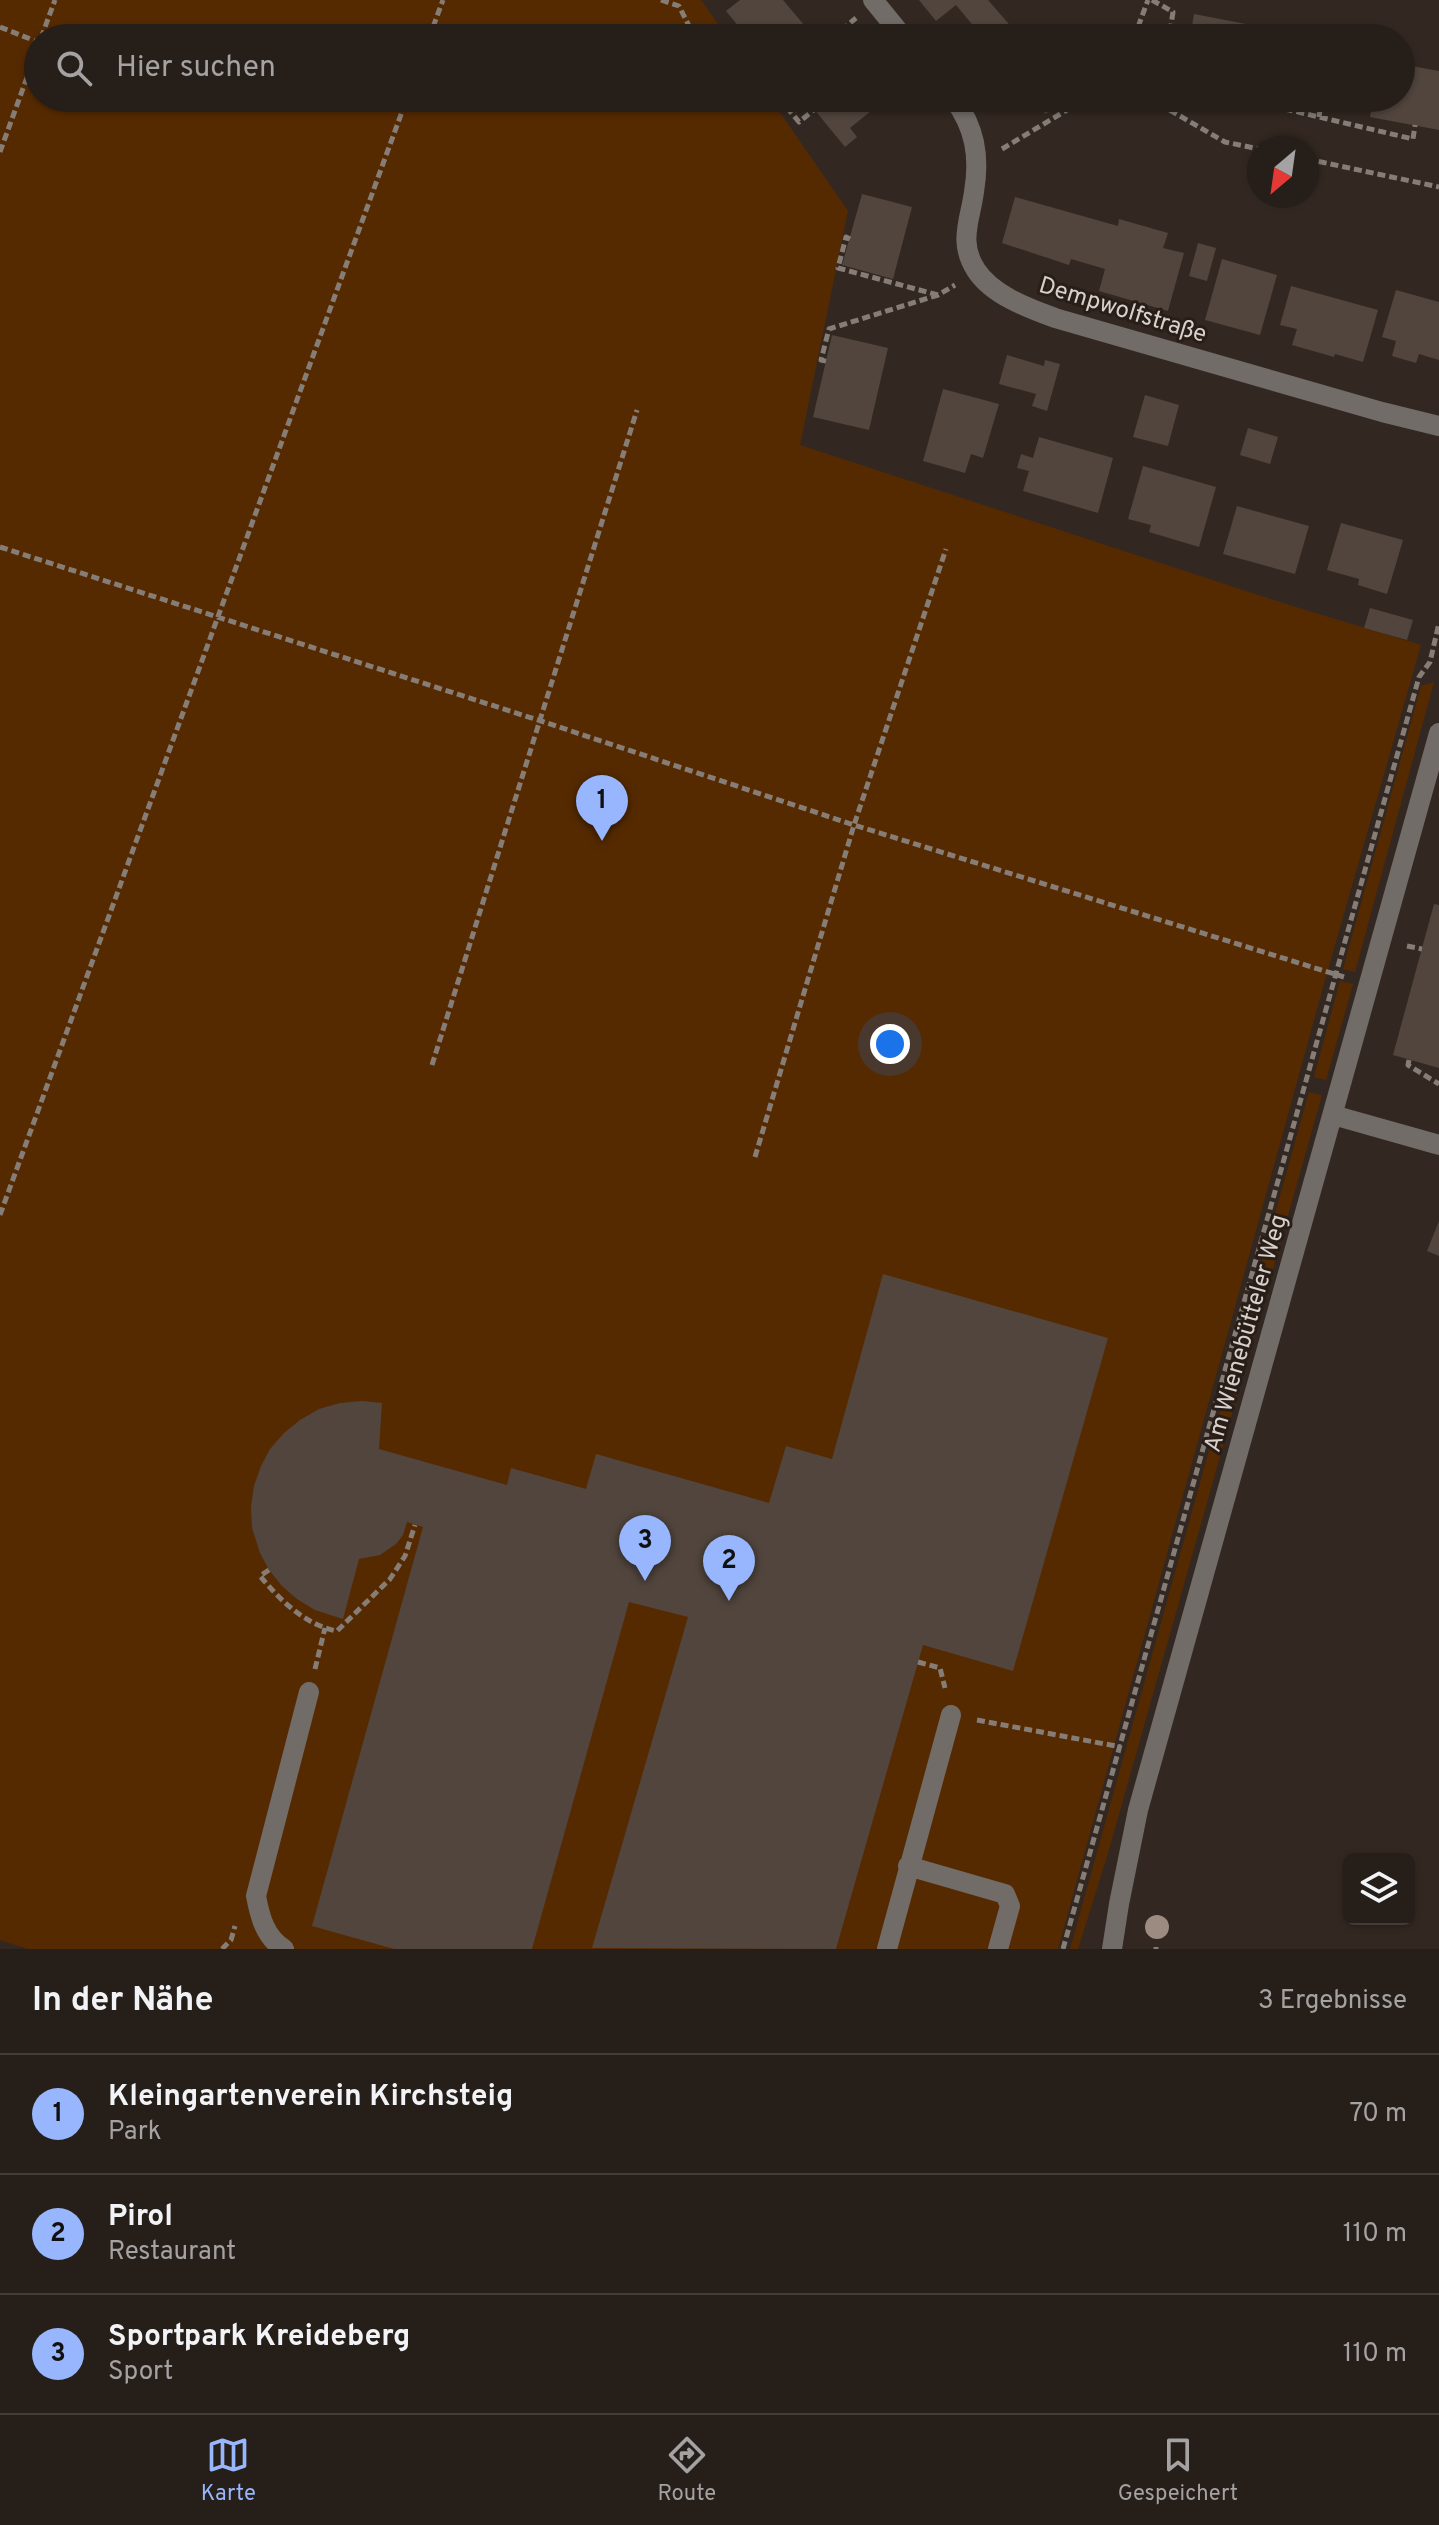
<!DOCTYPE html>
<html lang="de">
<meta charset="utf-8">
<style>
body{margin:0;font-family:Overpass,sans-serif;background:#2e2722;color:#f1f3f6}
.controls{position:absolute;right:24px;bottom:24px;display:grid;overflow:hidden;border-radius:12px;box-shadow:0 2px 6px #0004}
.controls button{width:72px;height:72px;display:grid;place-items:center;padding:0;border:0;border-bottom:2px solid #423c38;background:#261e19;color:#f1f3f6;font:40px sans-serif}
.compass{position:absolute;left:1247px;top:136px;width:72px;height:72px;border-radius:50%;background:#261e19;box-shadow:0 2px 6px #0004;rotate:209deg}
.you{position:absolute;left:890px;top:1044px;width:28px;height:28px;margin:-20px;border:6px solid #fff;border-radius:50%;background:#1a73e8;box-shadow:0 0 0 12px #1a73e833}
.badge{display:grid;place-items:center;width:52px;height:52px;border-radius:50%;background:#98b6fd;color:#111;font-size:26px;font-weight:700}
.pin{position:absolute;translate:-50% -66px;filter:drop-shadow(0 2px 4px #0008)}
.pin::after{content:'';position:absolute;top:42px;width:28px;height:24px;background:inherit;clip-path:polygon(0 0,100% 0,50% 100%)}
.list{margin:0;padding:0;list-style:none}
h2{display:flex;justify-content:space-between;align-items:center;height:104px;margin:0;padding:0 32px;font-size:34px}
h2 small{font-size:26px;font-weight:400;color:#a4a2a2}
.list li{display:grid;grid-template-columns:52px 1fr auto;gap:24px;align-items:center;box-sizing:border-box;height:120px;padding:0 32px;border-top:2px solid #423c38}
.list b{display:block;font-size:30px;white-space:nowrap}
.list p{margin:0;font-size:26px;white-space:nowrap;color:#a4a2a2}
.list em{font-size:26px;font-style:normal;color:#a4a2a2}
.icon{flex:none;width:44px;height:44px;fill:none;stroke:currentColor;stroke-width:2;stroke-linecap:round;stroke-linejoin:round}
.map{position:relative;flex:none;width:1439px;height:1949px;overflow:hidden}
.search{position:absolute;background:#261e19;box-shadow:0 2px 6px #0004;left:24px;right:24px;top:24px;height:88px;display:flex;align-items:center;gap:20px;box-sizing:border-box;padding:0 28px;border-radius:44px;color:#a4a2a2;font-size:30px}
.sheet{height:464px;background:#261e19}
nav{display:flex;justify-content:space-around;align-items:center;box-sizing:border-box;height:112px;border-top:2px solid #423c38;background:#261e19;font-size:22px;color:#a4a2a2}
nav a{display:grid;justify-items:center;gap:4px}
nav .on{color:#98b6fd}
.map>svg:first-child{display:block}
</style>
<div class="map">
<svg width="1439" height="1949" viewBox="0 0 1439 1949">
<rect width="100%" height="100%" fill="#332821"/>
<!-- green -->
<path fill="#562a00" d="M0,0H701L728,38H38V98H770L848,211L800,445L1283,603L1421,645L1327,973L1058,1949H28L0,1940Z
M1434,682L1355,972L1343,969L1421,686Z
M1340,981L1353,984L1326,1080L1314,1077Z
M1309,1092L1322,1095L1109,1850L1078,1949H1070Z"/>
<!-- building -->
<path fill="#51453d" d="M740,0H783L805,26L790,38H748L726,11Z
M919,0H988L1021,38H977L981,35L956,5L936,21Z
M1194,14L1293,33L1292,38H1190Z
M1401,64L1439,71V130L1370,117L1371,112L1303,100L1401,98Z
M785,98H868L876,107L850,128L857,137L845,147L809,103L796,113Z
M1042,98H1072L1045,114L1038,101Z
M862,194L912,207L893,279L842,265Z
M1015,197L1118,226L1119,219L1168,233L1163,248L1184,253L1168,311L1099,291L1105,269L1071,259L1069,265L1002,243Z
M1198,243L1216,248L1207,281L1189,276Z
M1222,259L1277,275L1260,335L1205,320Z
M1291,286L1378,310L1363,362L1335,354L1334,357L1292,345L1297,329L1280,325Z
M1396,290L1439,302V360L1419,354L1416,363L1392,356L1396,341L1382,337Z
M832,335L888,348L869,430L813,417Z
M1007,355L1044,366L1045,360L1060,364L1047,411L1032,406L1036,394L999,384Z
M943,389L999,404L983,458L971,454L965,473L923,461Z
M1145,395L1179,405L1168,446L1133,437Z
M1248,428L1278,437L1270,464L1240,455Z
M1039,437L1113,458L1098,513L1023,491L1029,471L1017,468L1021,454L1033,458Z
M1143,466L1216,487L1199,547L1149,532L1151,525L1128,519Z
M1237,506L1309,526L1295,574L1223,554Z
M1341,523L1403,540L1387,594L1358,585L1359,579L1327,570Z
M1370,608L1413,620L1407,640L1364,628Z
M1434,904L1439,905V1068L1393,1055Z
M1439,1221V1256L1427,1251Z
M883,1274L1108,1338L1013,1671L923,1645L836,1949L592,1948L688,1617L629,1602L532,1949H394L312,1926L423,1527L407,1522L403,1535L396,1544L380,1555L359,1559L343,1619L315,1610L297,1599L282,1586L269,1570L260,1553L252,1528L251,1507L254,1486L261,1466L270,1449L284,1433L300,1420L319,1409L340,1403L362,1401L382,1403L379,1449L507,1485L511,1468L586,1489L596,1454L769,1503L786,1446L832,1459Z"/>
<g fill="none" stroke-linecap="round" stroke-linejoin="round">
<!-- path -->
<path stroke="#867d77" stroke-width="5" stroke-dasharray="8 4" stroke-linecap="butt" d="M661,0L679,6L695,38
M1152,0L1173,12L1169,38
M0,27L38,42
M41,38L55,0
M429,38L443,0
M832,38L856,18
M1134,38L1148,0
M779,98L799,122L815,109
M1149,98L1225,142L1259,149
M1238,98L1413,139L1415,125
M1319,117L1321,103
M1002,149L1087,98
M0,152L38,47
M1307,159L1439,187
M850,239L846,237L838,268L938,295
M826,361L821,360L829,329L938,295L955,285
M0,547L541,721L854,825L1344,977
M1407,946L1422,949
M1409,1060L1408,1065L1439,1084
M432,1065L637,410
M755,1157L854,825L946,549
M0,1215L407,98
M269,1570L260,1576C280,1600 305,1625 337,1631L390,1579L405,1556L415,1525
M918,1662L940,1668L945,1688
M315,1669L325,1628
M977,1720L1121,1747
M222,1949L231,1940L235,1926
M1063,1949L1419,677L1430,662L1439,623
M1156,1949V1947"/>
<!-- minor -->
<path stroke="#726c69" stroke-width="20" d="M873,0L904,38
M953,98C975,127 980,156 974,192C970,221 958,242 976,270C992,295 1028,308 1055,318L1382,412L1439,426
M1333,1115L1439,1145
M908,1866L1005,1894L1010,1906L998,1949
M284,1949C265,1937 260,1917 256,1896L309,1692
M887,1949L951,1715
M1112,1949L1119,1904L1138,1810L1439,733"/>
</g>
<!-- trees -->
<circle fill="#9b8b80" cx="1157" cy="1927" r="12"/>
<g text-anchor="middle" stroke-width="6" stroke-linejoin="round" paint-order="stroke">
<!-- street labels -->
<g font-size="24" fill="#d7d0cb" stroke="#291e17">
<text transform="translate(1123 309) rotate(17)" y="8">Dempwolfstraße</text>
<text transform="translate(1245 1333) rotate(-74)" y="8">Am Wienebütteler Weg</text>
</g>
</g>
</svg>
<div class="controls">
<button><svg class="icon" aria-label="layers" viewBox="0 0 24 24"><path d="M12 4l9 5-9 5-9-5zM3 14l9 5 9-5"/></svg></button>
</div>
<svg class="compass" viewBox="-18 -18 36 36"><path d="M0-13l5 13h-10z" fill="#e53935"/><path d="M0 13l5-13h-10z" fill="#a4a2a2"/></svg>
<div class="you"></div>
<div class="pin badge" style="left:602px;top:841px">1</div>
<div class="pin badge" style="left:729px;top:1601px">2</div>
<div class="pin badge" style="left:645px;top:1581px">3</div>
<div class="search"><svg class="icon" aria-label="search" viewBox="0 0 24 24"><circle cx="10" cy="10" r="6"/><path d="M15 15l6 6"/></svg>Hier suchen</div>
</div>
<section class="sheet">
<h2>In der Nähe<small>3 Ergebnisse</small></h2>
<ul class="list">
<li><span class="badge">1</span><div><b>Kleingartenverein Kirchsteig</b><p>Park</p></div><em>70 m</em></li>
<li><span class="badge">2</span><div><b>Pirol</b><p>Restaurant</p></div><em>110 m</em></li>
<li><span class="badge">3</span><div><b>Sportpark Kreideberg</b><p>Sport</p></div><em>110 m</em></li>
</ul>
</section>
<nav>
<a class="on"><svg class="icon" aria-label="map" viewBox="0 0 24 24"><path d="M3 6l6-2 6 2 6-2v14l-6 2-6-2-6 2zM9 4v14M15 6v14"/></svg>Karte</a>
<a><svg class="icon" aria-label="directions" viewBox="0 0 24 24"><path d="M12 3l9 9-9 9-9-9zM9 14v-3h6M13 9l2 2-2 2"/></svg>Route</a>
<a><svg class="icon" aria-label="saved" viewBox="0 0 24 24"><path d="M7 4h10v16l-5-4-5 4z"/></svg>Gespeichert</a>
</nav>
